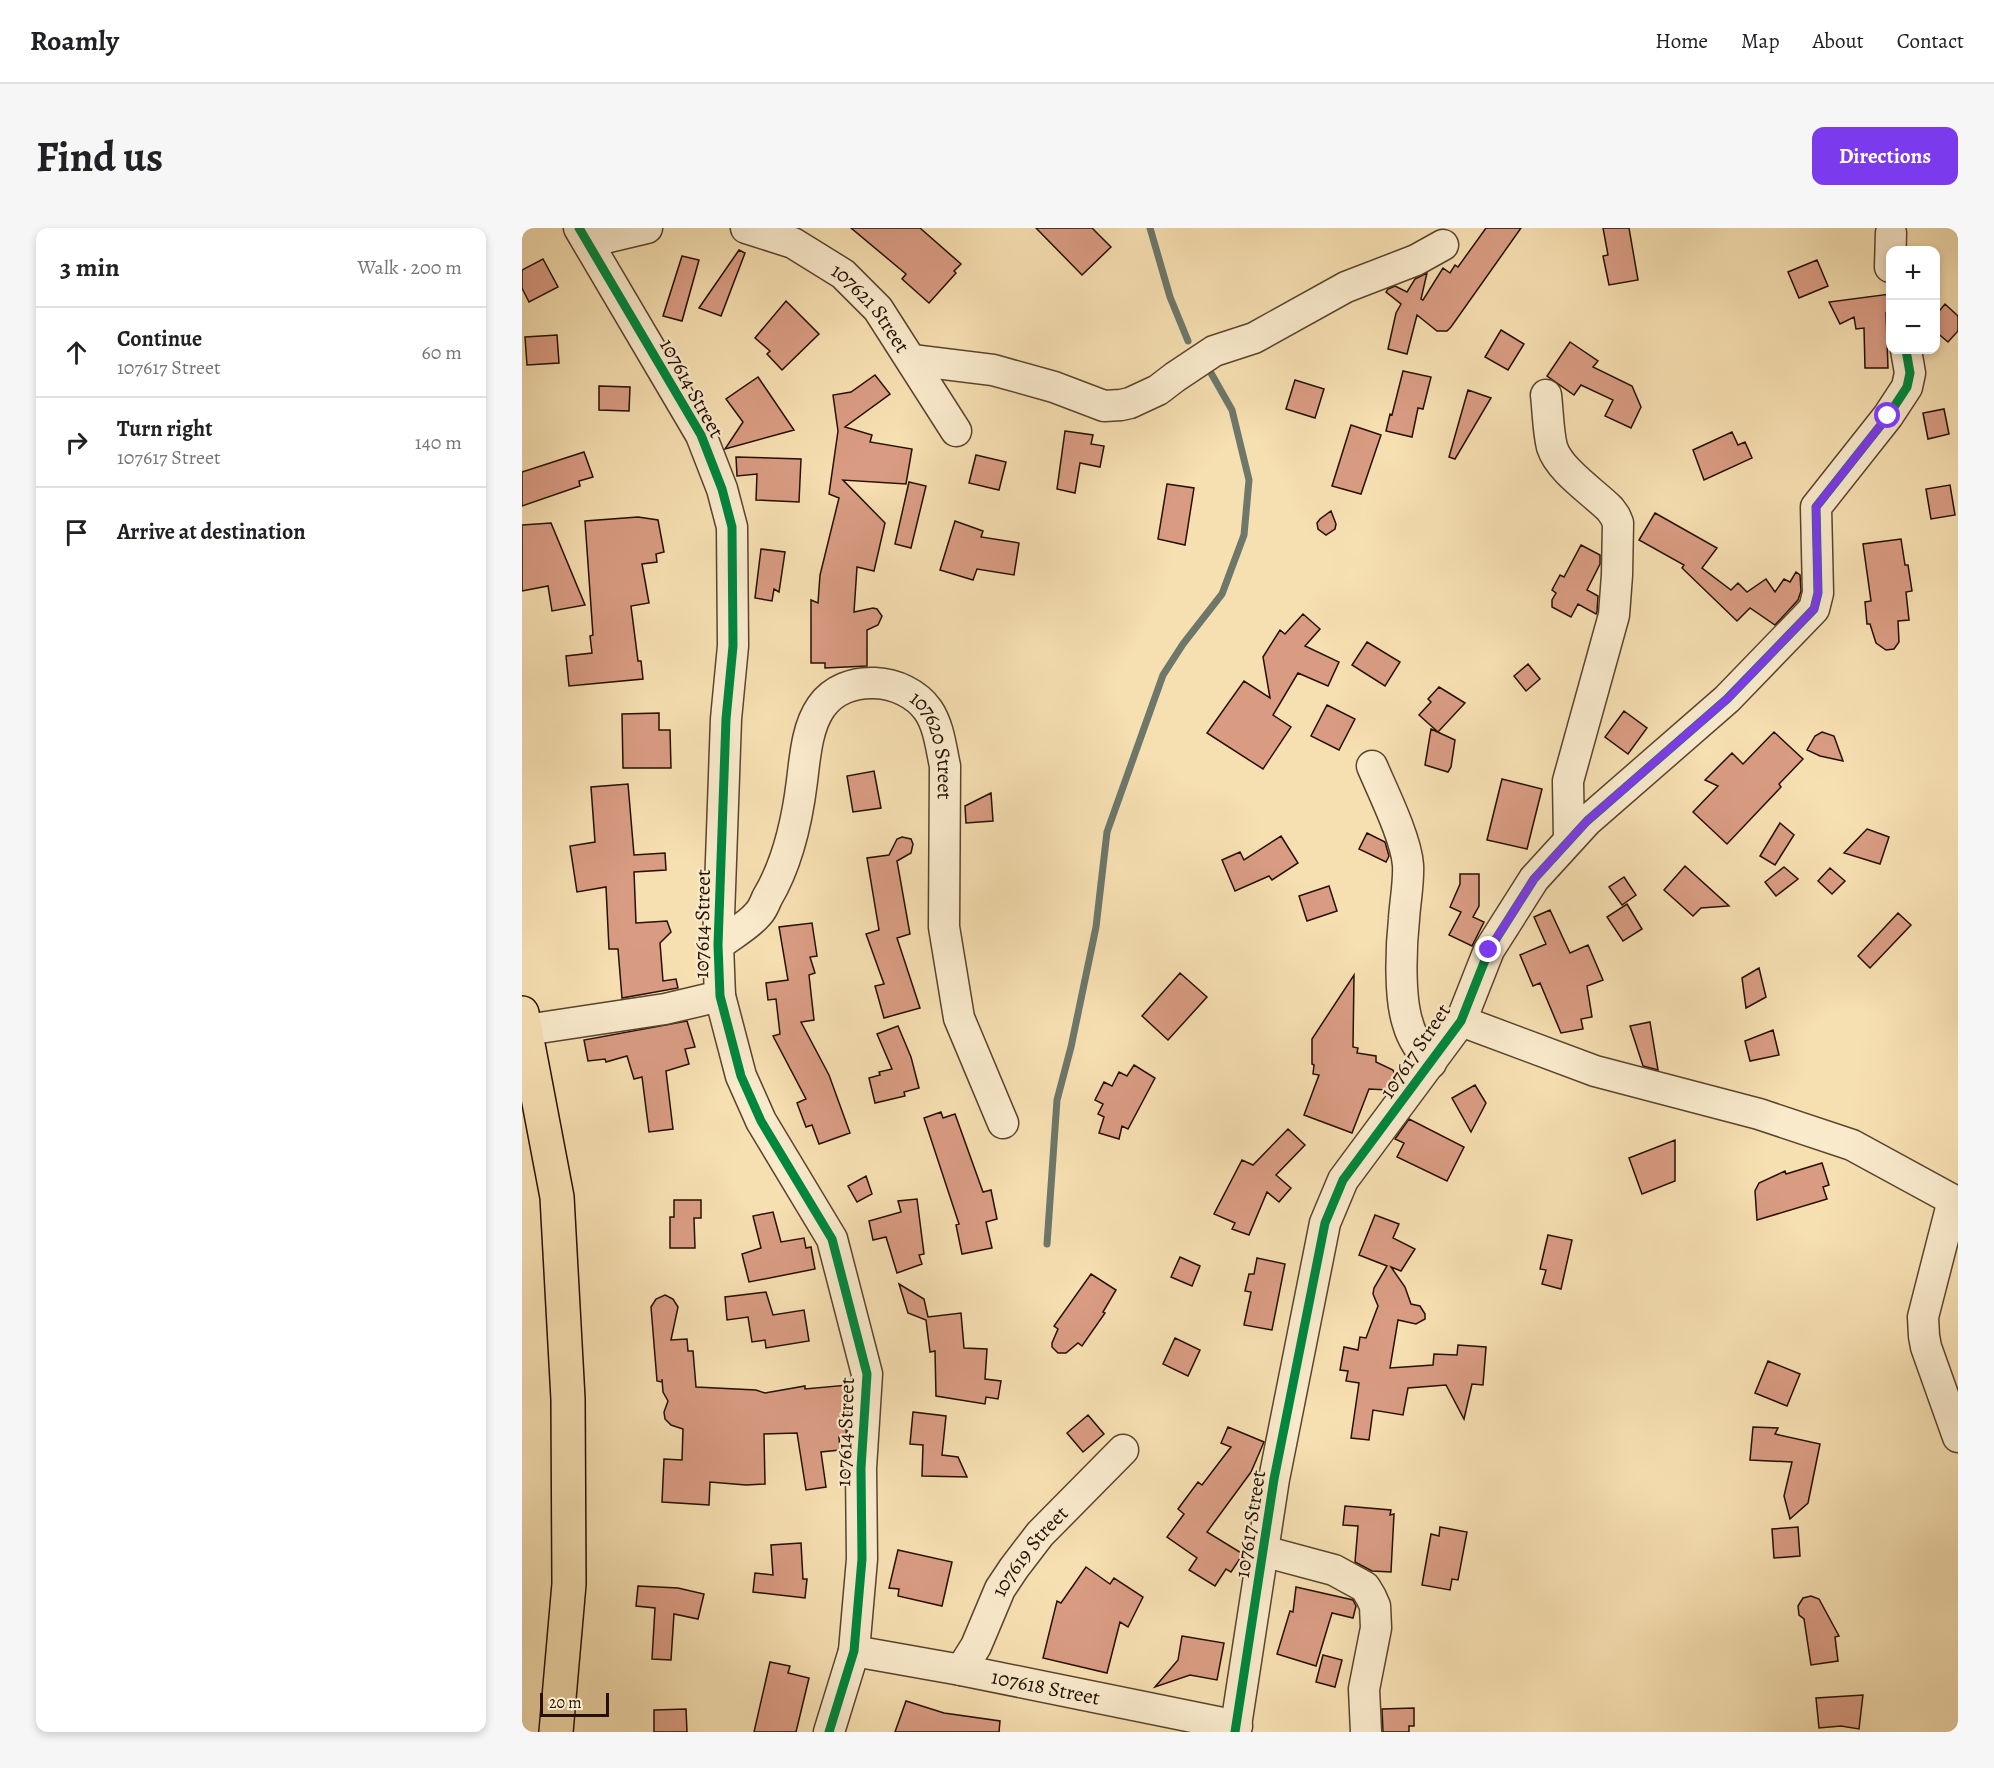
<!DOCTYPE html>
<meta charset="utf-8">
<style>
body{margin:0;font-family:Alegreya,serif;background:#f6f6f6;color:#202124}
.controls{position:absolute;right:18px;top:18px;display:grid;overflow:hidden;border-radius:12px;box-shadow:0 3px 9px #0003}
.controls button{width:54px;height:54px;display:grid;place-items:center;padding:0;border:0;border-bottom:2px solid #e0e0e0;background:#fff;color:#202124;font:30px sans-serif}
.scale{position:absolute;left:18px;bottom:15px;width:69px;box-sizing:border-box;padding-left:6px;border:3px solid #261000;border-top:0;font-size:16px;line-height:21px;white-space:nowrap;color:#261000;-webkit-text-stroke:4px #f9eacc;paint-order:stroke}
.stop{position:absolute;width:18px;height:18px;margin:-14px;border:4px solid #7c3aed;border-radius:50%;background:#fff}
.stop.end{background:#7c3aed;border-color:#fff;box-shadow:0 2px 6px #0008}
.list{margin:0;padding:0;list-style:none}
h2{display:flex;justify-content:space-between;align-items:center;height:78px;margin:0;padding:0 24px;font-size:26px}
h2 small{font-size:20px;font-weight:400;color:#757577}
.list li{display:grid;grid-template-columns:39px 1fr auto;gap:18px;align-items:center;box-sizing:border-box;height:90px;padding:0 24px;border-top:2px solid #e0e0e0}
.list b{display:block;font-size:22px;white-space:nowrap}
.list p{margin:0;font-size:20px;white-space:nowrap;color:#757577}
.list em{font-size:20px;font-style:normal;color:#757577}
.icon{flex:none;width:33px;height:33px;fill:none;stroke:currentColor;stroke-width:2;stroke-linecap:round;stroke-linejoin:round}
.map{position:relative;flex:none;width:1436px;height:1504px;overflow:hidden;border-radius:12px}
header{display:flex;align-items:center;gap:36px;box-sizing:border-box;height:84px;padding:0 30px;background:#fff;border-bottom:2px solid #e0e0e0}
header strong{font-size:28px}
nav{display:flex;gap:33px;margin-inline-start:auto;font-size:21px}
.intro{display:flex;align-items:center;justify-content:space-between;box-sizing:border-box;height:144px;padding:0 36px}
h1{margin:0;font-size:42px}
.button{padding:15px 27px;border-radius:12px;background:#7c3aed;color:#fff;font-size:21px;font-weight:700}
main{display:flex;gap:36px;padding:0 36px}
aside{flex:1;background:#fff;border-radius:12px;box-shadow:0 3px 9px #0003}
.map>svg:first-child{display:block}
</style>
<header>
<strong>Roamly</strong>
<nav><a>Home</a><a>Map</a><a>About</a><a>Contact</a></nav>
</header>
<div class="intro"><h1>Find us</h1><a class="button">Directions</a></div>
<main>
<aside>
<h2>3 min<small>Walk · 200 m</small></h2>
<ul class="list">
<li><svg class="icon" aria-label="ahead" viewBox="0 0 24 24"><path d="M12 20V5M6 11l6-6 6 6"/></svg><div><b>Continue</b><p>107617 Street</p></div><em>60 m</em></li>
<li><svg class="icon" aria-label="right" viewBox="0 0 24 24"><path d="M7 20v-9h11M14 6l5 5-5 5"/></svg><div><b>Turn right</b><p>107617 Street</p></div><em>140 m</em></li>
<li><svg class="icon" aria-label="arrive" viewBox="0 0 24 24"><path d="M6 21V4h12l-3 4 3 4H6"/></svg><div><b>Arrive at destination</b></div></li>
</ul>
</aside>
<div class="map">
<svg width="1436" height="1504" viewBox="0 0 1436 1504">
<rect width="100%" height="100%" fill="#f6dfb1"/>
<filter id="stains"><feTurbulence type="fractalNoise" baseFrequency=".00333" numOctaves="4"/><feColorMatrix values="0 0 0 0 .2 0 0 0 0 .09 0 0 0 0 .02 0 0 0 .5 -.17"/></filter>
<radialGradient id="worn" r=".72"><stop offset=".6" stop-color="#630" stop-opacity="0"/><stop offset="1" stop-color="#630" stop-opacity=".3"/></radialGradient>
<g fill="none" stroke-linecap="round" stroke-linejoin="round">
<!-- stream -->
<path stroke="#6d776a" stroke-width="7" d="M628,0L648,69L666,113
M525,1016L535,872L549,819L574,699L585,604L641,447L661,416L700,366L722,307L727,252L710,182L685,138"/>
</g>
<!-- building -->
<path fill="#d99c83" stroke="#261000" stroke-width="1.5" d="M329,0H398L439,36L432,43L434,45L407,75L380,51L384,46Z
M514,0H570L589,19L560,47Z
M964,0H999L929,99L925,103H915L895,87L885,126L866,121L874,85L879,76L864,64L866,61L873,58L885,64L893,51L905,45L899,71L901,72L921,40L928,45L933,37L936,39Z
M1081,0H1107L1116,52L1087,57L1081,28L1086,27Z
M217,22L223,25L199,88L177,80Z
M160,28L177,32L160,93L141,88Z
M21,31L36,59L7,74L0,60V42Z
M1295,32L1306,58L1277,70L1266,44Z
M1368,66V72L1366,74L1367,85H1364L1366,140H1343L1342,100L1334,101L1332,89L1318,96L1307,74Z
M264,73L297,106L260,142L245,126L248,123L233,110Z
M1423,76L1436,88V103L1426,114L1413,103V88Z
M979,102L1002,116L986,142L963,129Z
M35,107L37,135L5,137L3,109Z
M1048,114L1076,133L1071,139L1110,158L1119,179L1109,200L1083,188L1091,172L1059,157L1052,167L1025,148Z
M881,143L909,149L901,181L896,180L890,209L864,203L868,186L870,187Z
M353,147L368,166L323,199L350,207L348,214L390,221L384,256L321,252L363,295L352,343L335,339L332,384L351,380L355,381L360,388L356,397L345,402V438L303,440V435H289V372L296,375L298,347L317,270L307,266L316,203L311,167L329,164Z
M236,149L272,202L203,221L221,194L204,171Z
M773,152L802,161L793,190L764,181Z
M77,158L108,159L107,183L77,182Z
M946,162L969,170L933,231L927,229Z
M1422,181L1427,206L1406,211L1401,185Z
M829,197L859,207L839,266L810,258Z
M543,203L571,207L569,216L582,218L578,239L558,235L553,265L535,261Z
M1210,204L1216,217L1223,214L1230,230L1182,252L1171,222Z
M62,224L71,249L57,253L58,258L0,278V244Z
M454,227L484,234L477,262L447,255Z
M214,229L279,231L277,274L234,272L235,246L215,248Z
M387,254L404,258L389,320L373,316Z
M645,256L672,260L663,317L636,311Z
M1428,257L1433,287L1409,291L1404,261Z
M809,283L814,296L813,301L804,307L796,301L795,295L798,291Z
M1133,285L1195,320L1180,340L1209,362L1216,355L1225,364L1244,351L1253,364L1262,351L1268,354L1274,344L1278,347L1279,363L1276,372L1253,397L1228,380L1215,393L1160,340L1162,337L1117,312Z
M116,289L136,292L142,324L134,326L135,334L120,336L127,375L109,378L116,433H119L121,451L47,458L44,428L70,425L68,408L71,407L63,293Z
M433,293L461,303L459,309L497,315L492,347L455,341L451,352L418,342Z
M29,295L63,377L30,383L26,358L0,363V297Z
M1379,311L1383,337H1386L1390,363L1384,364L1387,392L1376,393L1377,414L1372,421L1364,422L1354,415L1348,396H1345L1343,374L1349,373L1341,316Z
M1059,317L1078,327V336L1065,362L1076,368L1075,384L1074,386L1056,376L1049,389L1030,379V372L1034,365L1030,362L1038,347L1042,349Z
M239,321L263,324L257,364L252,361L250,373L233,370Z
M781,386L798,401L783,418L817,434L806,458L776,445L751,487L769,499L741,541L685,505L722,453L748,470L741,429L758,402L763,406Z
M845,414L878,434L863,458L830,437Z
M1006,436L1018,451L1004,463L992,448Z
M917,459L943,475L916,504L897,487L909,474L906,471Z
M805,477L833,491L817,522L789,508Z
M1102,483L1125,500L1106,526L1083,509Z
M137,485V502H148L149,540H101L100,486Z
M909,501L933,512L929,539L926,544L903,537Z
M1252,504L1281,531L1257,556L1259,559L1205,616L1171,584L1196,558L1183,552L1210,525L1221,536Z
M1300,504L1312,508L1321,533L1298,528L1285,522L1293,508Z
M352,543L359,580L331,584L325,548Z
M980,551L1020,561L1005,621L965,612Z
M106,556L112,627L143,625L144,642L112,644L114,695L145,693L149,704L138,715L141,753L154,751L156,760L100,770L96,721H87L84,659L55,664L48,618L73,614L69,559Z
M469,565L471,593L444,595L443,578Z
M1258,595L1272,607L1253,637L1238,628Z
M1345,601L1367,609L1358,636L1322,625Z
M845,605L863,614L867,628L864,634L837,621Z
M759,608L776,635L750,652L747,648L713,663L700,632L718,624L722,632Z
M380,609L389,611L391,616L389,625L375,633L388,706L375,710L398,780L362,790L353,758L362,756L344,706L357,702L345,630L367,627L375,611Z
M1163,638L1207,678L1179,680L1171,688L1142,662Z
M1262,639L1276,651L1254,668L1243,654Z
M1308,640L1323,653L1310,666L1296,653Z
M938,646H957V678L951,689L962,694L950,718L927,707L939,684L928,679L938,656Z
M1102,649L1114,667L1100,677L1087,659Z
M807,658L815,683L785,693L777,668Z
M1105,676L1120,701L1101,713L1085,689Z
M1028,682L1048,725L1066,717L1081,752L1065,758L1070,789L1059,791L1061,801L1039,805L1018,755L1011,758L998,727L1024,716L1012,689Z
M1376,685L1389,697L1348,740L1336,728Z
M290,695L295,728L288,729L293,745L287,747L292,792L279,794L307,847L328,905L297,916L290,897L284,899L275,875L284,871L251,808L258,806L254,771L246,772L244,755L266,752L257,699Z
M1237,740L1244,769L1224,780L1220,750Z
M658,745L685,769L646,812L620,788Z
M832,747L831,819L836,820L835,825L854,828V834L871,842L874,850L866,862L847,861L830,905L782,887L797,847L791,846L792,837L790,836V811Z
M165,793L173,819L163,821L167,836L144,843L151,901L127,904L120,849L112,851L105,828L84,834L83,831L66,833L62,812Z
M1128,794L1136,842L1121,838L1108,798Z
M376,798L389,829L397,860L382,864L383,868L353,875L347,850L358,847L357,844L370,841L355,806Z
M1251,802L1257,827L1228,833L1223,813Z
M612,837L633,850L606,901L600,898L597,911L577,905L582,889L576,886L581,876L573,872L582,854L590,858L597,844L605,848Z
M953,857L964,875L949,904L930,870Z
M419,884L421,890L433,886L461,964L469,962L475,991L464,994L470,1020L440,1026L434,997L437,996L402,890Z
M887,891L942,919L925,953L875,929L882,915L873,911Z
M766,901L783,917L754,947L769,960L757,974L745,964L727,1007L710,1001L713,995L692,986L720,932L731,937Z
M1153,912V953L1120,966L1107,930Z
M1300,935L1307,957L1301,959L1305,971L1235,992L1233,963L1237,955L1263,943L1264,946Z
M344,948L350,966L335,974L326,958Z
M395,971L402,1026L397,1027L400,1036L375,1045L364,1009L351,1012L347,993L379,984L376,973Z
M152,972H179V990H172L173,1020H148V989H152Z
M251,984L259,1014L282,1010L284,1020L289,1019L293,1041L227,1054L220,1026L239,1020L231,988Z
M853,987L877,996L871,1010L893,1021L879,1043L869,1039L883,1059L889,1076L898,1078L903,1086V1091L894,1096L876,1092L868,1140L911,1137L912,1126L935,1127L936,1117L964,1119L961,1157L950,1156L942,1191L924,1157L886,1160L881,1187L851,1182L847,1212L829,1210L837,1155L824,1153L826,1143L818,1142L822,1119L836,1122L838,1109L844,1110L856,1078L851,1066L852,1060L865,1038L837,1027Z
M1026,1007L1050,1012L1039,1061L1020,1056L1024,1042L1018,1041Z
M658,1029L678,1038L670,1058L649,1049Z
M735,1030L763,1036L750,1102L722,1097L729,1064L723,1063L727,1046H732Z
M569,1046L594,1062L581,1084L583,1085L560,1118L556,1115L544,1125H536L530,1119V1115L536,1101L532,1098Z
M377,1056L402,1071L406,1089L439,1085L442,1120L465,1121L463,1151L479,1153L476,1171L464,1169L463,1176L414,1168L413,1123L408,1124L404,1092L386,1085Z
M244,1064L251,1087L282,1082L287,1113L244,1120L243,1112L230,1114L226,1089L205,1092L203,1069Z
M143,1067L151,1071L156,1079L149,1112L165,1111L166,1123H171L174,1159L234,1162L243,1165L283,1158V1161L326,1157L324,1209H317L318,1222L299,1224L304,1259L284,1262L275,1205L242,1206L243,1256L224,1257L188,1254L187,1277L140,1274L142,1231L160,1232L161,1201L149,1197L143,1191L142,1184L146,1173L141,1164L140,1151V1154L135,1153L129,1079L134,1071Z
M653,1110L678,1122L666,1148L641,1136Z
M1246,1133L1278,1146L1265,1178L1233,1165Z
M391,1184L424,1188L420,1227L436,1229L445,1249L400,1248L401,1217L388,1216Z
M566,1187L582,1206L561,1224L545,1205Z
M706,1199L742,1214L729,1244L685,1304L721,1326L709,1344L704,1341L693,1358L667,1342L675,1330L645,1309L662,1286L656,1281L676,1254L680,1257L709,1219L699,1215Z
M1231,1199L1256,1200L1253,1206L1298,1216L1286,1275L1268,1291L1262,1268L1270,1234L1228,1232Z
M823,1278L869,1282L868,1287L872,1286L869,1344L850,1343L833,1334L836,1298L821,1297Z
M918,1299L945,1304L936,1352L930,1351L928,1362L900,1357L909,1306L917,1308Z
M1276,1299L1278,1328L1252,1330L1250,1301Z
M279,1315L281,1351H285L283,1370L231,1364L233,1345L251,1347L249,1317Z
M376,1322L430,1334L420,1378L376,1368L377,1361L367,1360Z
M564,1339L588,1356L592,1350L621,1369L606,1399L598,1394L585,1445L521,1430L535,1373L539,1375Z
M116,1358L156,1360L182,1366L176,1391L152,1386L149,1432L130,1431L133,1380L114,1378Z
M774,1359L831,1372L834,1378L831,1390L810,1385L794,1438L755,1426L768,1383L771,1384Z
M1289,1368L1297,1371L1317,1408L1313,1409L1316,1433L1289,1437L1282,1391L1277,1387L1276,1378L1281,1370Z
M660,1408L702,1415L695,1452L668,1447L633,1459L656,1432Z
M801,1427L820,1432L813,1459L794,1454Z
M248,1434L268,1438L266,1445L287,1450L274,1504H232Z
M1341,1467L1337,1501L1319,1498L1297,1500L1294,1470Z
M384,1473L422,1485L478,1493L477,1504H373Z
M892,1480V1498H887V1504H861L860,1481Z
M164,1481L165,1504H132V1482Z"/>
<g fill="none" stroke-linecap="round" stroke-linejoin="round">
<!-- minor casing -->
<g stroke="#5a442c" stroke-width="33">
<g id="minor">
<path d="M57,0L179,207L200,261L210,299L211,418L204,491L196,717L198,768L219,848L239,893L310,1011L345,1146L339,1240L340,1331L332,1423L307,1504"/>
<path id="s1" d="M224,0L271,15L321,46L356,81L434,203"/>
<path d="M66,14L125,0"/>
<path d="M1368,39L1369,5"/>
<path d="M390,132L471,142L532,159L582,178L599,177L608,175L636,162L653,149L692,123L732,110L824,59L894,32L921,17"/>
<path d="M1024,167C1026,184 1026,203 1030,219C1037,242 1071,264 1088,281L1093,288L1096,295L1095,347L1092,387L1046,553L1047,612"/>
<path d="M850,538C861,564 884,610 886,637C887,654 883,674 882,691C879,719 877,770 886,796C890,811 899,823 909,835"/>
<path id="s2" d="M196,717C209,707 226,698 236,686C240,682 243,675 245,670C266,635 275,594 280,553C283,529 285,499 299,479C323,444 383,449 406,482C417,498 419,520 423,538L422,699L437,790L481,895"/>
<path d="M939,793L1073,843L1237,886L1330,917L1431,972L1401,1089L1402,1108L1404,1119L1436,1209"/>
<path d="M4,802L143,781L198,768"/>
<path d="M741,1323L812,1342L843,1359L849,1369L853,1378L854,1400L842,1461L844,1504"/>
<path id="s3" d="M332,1423L439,1442L715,1498"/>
<path id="s4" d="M439,1442L454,1418L478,1361L492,1340L518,1306L601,1222"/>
<path d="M713,1504L752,1251L803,995L821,952L939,793L967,722L1012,651L1065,593L1205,471L1292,381L1296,365L1294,279L1366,188L1385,159L1388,145L1384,122"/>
</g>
</g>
<!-- major casing -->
<g stroke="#261000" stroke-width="36">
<path id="major" d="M0,785L35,969L46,1171L47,1356L34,1504"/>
</g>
<!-- minor -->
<use href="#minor" stroke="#f9eacc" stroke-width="30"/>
<!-- major -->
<use href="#major" stroke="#f6dfb1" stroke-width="33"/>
<!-- cycleway casing -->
<g stroke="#f9eacc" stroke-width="13">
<path id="cycleway" d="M57,0L179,207L200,261L210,299L211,418L204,491L196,717L198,768L219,848L239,893L310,1011L345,1146L339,1240L340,1331L332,1423L307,1504
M713,1504L752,1251L803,995L821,952L939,793L967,722L1012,651L1065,593L1205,471L1292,381L1296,365L1294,279L1366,188L1385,159L1388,145L1384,122"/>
</g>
<!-- cycleway -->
<use href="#cycleway" stroke="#00873e" stroke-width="9"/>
</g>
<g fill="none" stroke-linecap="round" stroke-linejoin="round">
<!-- route -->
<path stroke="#7c3aed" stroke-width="8" d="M967,722L1012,651L1065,593L1205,471L1292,381L1296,365L1294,279L1366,188"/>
</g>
<g text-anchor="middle" stroke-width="4.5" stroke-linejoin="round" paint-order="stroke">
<!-- street labels -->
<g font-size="21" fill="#261000" stroke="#f9eacc">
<text dy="7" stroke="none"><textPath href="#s1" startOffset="152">107621 Street</textPath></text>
<text transform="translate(170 160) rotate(61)" y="7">107614 Street</text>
<text dy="7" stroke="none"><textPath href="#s2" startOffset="428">107620 Street</textPath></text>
<text transform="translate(180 696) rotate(-89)" y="7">107614 Street</text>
<text transform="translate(893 823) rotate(-56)" y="7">107617 Street</text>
<text transform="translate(323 1204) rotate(-88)" y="7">107614 Street</text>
<text transform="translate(728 1296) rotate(-81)" y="7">107617 Street</text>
<text dy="7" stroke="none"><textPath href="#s4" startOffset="138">107619 Street</textPath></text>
<text dy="7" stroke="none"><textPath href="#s3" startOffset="195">107618 Street</textPath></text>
</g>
</g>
<rect width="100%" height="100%" filter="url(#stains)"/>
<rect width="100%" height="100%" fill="url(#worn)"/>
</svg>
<div class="controls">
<button>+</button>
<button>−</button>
</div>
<div class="scale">20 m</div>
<div class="stop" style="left:1366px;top:188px"></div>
<div class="stop end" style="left:967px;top:722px"></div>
</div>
</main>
